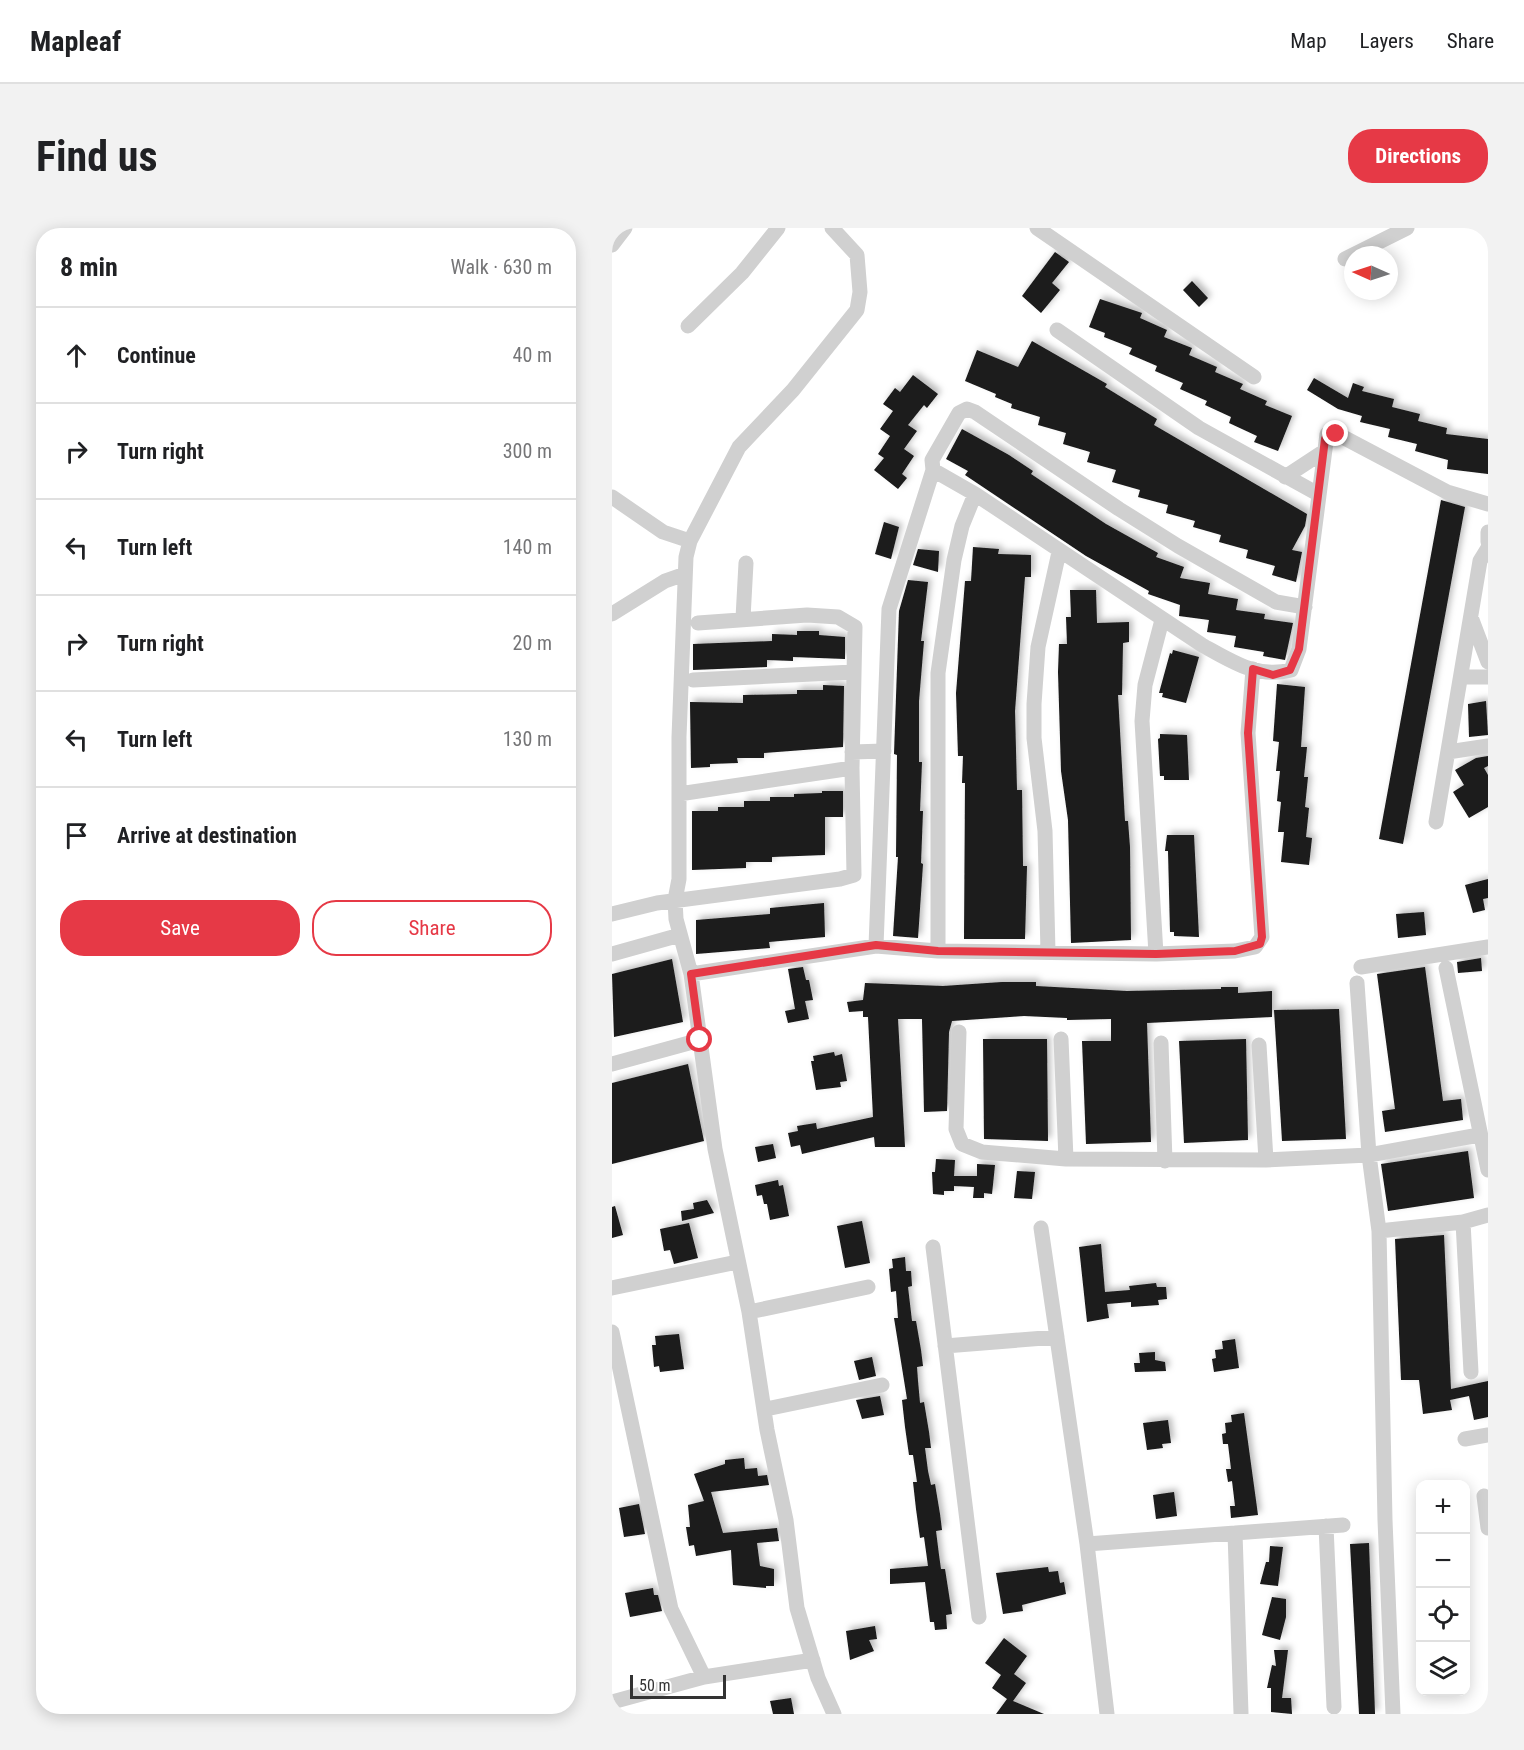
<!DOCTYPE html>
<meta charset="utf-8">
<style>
body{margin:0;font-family:"Roboto Condensed",sans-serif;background:#f2f2f2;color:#202124}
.controls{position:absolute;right:18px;bottom:18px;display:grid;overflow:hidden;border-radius:12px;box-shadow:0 3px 15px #0003}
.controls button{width:54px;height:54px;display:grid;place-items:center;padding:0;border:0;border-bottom:2px solid #e0e0e0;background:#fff;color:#202124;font:30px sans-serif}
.compass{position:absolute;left:732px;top:18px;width:54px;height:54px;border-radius:50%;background:#fff;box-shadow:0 3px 15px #0003;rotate:273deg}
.scale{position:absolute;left:18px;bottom:15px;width:96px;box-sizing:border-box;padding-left:6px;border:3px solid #333;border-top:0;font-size:16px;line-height:21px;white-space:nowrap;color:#333;-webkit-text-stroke:4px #fff;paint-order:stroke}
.stop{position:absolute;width:18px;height:18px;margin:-14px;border:4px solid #e63946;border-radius:50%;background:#fff}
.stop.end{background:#e63946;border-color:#fff;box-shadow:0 2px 6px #0008}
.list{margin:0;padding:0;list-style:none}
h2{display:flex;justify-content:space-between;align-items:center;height:78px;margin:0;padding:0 24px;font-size:26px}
h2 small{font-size:20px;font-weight:400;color:#757577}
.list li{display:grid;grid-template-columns:39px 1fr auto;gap:18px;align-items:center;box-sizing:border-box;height:96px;padding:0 24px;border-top:2px solid #e0e0e0}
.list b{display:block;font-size:22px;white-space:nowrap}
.list em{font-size:20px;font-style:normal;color:#757577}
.actions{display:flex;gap:12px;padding:18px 24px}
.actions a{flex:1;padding:14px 0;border:2px solid #e63946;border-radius:24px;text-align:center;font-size:21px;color:#e63946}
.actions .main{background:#e63946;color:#fff}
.icon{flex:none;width:33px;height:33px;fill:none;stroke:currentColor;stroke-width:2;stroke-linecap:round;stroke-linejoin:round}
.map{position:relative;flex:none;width:876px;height:1486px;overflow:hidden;border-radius:24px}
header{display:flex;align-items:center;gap:36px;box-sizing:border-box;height:84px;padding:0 30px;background:#fff;border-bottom:2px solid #e0e0e0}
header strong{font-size:28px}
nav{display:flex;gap:33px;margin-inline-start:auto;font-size:21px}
.intro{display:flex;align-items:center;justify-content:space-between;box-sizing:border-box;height:144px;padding:0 36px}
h1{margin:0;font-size:42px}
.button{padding:15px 27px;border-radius:24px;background:#e63946;color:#fff;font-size:21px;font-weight:700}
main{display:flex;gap:36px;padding:0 36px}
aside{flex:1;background:#fff;border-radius:24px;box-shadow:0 3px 15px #0003}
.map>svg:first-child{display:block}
</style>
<header>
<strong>Mapleaf</strong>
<nav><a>Map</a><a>Layers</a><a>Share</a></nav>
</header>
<div class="intro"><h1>Find us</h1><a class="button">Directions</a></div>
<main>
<aside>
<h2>8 min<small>Walk · 630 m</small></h2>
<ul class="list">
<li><svg class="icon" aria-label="ahead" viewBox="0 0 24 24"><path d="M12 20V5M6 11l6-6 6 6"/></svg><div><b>Continue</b></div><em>40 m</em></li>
<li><svg class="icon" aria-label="right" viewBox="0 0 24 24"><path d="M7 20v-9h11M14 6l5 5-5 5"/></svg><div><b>Turn right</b></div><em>300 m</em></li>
<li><svg class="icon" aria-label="left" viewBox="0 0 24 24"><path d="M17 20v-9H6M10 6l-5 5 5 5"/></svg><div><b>Turn left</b></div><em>140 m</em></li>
<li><svg class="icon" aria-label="right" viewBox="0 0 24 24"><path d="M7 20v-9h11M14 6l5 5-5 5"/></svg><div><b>Turn right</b></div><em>20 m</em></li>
<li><svg class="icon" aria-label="left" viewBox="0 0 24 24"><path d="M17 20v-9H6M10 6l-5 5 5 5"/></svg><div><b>Turn left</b></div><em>130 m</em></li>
<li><svg class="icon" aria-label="arrive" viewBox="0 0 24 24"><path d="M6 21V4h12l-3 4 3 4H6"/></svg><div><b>Arrive at destination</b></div></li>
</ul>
<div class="actions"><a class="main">Save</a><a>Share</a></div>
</aside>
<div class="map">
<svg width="876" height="1486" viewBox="0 0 876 1486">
<defs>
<filter id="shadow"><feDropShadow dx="3.5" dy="-3.5" stdDeviation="3" flood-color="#0004"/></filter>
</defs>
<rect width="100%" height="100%" fill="#fff"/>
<!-- building -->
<path fill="#1a1a1a" filter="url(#shadow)" d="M443,24L457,34L440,55L448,62L429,85L410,68Z
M580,53L596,70L587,79L571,62Z
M488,71L530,85L528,90L555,102L552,109L580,120L577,127L605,139L603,144L631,156L628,161L655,173L653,177L680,188L666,223L642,214L645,208L617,195L619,189L593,177L595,173L568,161L571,155L543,143L545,138L517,126L520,120L492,109L493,105L477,99Z
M420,113L495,156L493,159L545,191L542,197L695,286L693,298L680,322L690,324L684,354L660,347L663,338L634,330L636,322L607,314L609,307L581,299L583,293L554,285L556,277L526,269L528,262L500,254L504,242L475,234L478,224L451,216L454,205L426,197L428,189L399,180L400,176L383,169L384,166L353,153L365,122L406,139Z
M301,147L326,166L315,180L312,177L296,197L305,203L292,221L302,228L290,246L295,250L286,261L262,242L272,230L266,226L278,208L268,201L281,183L271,176L283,160L288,164Z
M702,150L736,170L741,155L752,159L750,163L782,171L780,179L808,186L806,193L835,200L834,206L876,211V246L835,241L836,232L803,223L805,216L776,209L778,201L748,194L750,188L726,181L695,162Z
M350,201L397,227L421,243L419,246L494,296L546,325L544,329L572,339L568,350L598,355L596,366L626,371L624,382L653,386L652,391L681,395L673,432L651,428L652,424L622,419L624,408L595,404L597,392L567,388L568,377L536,366L537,363L474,328L353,247L356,243L334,231Z
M829,272L853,279L791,616L767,611Z
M272,294L287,299L279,331L263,326Z
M361,319L387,321L386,326L419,327V349H413L403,483L405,562H410L411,638H415L413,711H352L353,555H350L351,528H346L344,465L353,353H359Z
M306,321L327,323L326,344L301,337Z
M296,352L316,354L309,413H312L307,473V534H310L308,583H311L309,635L311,636L306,710L281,708L286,629H284L285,527L282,526L287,383Z
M458,362H484L485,395L517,394V414L511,415L510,467H506L513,593H516L518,619L519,712L459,715L456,592L449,543L446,444L447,416H455L454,389H459Z
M185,403H207V407L233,409V431L181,429V433L155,432V439L81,442V416L160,413V406L185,407Z
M561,422L587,429L574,475L550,469L551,465H547L558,425L560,426Z
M665,456L693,459L689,519H695L692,549H696L693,579L697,580L694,609L700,610L697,637L669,634L672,604H666L669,574L665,573L668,543H664L667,514L661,513Z
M211,457L232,458L231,519L152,525V530H125L126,535L98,536V539L79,540L78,474L131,475V467L185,466V462H211Z
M874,473L876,507L857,509L856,476Z
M548,506L575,507L577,552H552V548H548L546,511L548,510Z
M876,528V538L872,540L876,547V579L857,590L841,564L852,557L843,542L864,530Z
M210,563H231V589H213V627L160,629V634H134V640L80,642V583H106V579H132V573H158V569H182V566L210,565Z
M555,607H582L587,709L562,708V704H558L556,623H553Z
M876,651V670L871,671L873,682L861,685L853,657Z
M212,675L213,709L157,714L158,720L84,726V692L158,686V680Z
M812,684L814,707L786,710L784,686Z
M869,730L870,743L846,745L845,734Z
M60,731L71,794L2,809L0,746Z
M191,739L194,752H197L201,772L193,773L197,791L176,795L173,783L183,781L176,741Z
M813,739L831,873L849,871L851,892L773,904L770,883L783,881L765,746Z
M390,754H424V758L515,763L609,761V759H626V765L660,763V789L535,795L539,914L474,916L470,813H499V791L455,792V790L412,788L340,793L337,804L335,883L312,884L310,791H286L293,919H263L262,909L190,926L188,917L179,919L176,905L186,903L185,898L204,895L205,901L261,889L256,789H251V783L237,784L235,774L251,772L253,755L331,758Z
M727,781L734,911L670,913L662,782Z
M371,811H435L436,913L372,911Z
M634,811L636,912L572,915L567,813Z
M222,824L223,828L230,826L235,853L228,854L229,859L204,862L199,833H202L201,828Z
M76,836L92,913L0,936V855Z
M161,916L164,930L146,934L143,919Z
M856,923L862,970L776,983L769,936Z
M324,931L343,932L342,948H365V936L383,937L380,966L372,965V970H361L362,959L342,958V963H332V967L321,966L320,944H323Z
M405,943L423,944L420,971L402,970Z
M166,952L167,958L171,957L177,988L158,992L155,976H152L150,967L145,968L143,957Z
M95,972L102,985L70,993L69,983L82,981L81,975Z
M3,978L11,1007L0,1010V979Z
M250,993L258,1035L233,1040L225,998Z
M77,995L86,1030L62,1036L58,1022L52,1023L48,1001Z
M832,1007L839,1161L876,1153V1189L862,1192L857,1168L838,1172L840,1182L811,1186L807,1152H789L783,1011Z
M489,1016L493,1064L518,1062L517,1058L544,1055L545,1059H554L555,1071L546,1072L547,1077L519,1079V1074L495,1076L497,1090L475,1094L467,1019Z
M293,1029L294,1043H299L300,1058L296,1059L300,1093H304L309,1122L311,1138L305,1139L306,1153L308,1175L312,1174L317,1204L319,1220H313L316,1243L319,1257L323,1256L328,1286L330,1302L324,1303L327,1327L329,1341H333L340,1386L334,1387L335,1401L323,1402L322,1394H318L313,1354L278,1356V1341L316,1338L312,1309L308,1310L304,1281L301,1254H305L301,1227H297L293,1199L290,1172L295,1171L282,1090H286L284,1063L279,1064L277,1041L281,1040L280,1031Z
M67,1106L72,1141L48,1144L47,1138L42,1139L40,1117H44L43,1108Z
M623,1111L627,1140L602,1144L600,1131L604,1130L603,1122L611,1121L610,1113Z
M543,1124V1132L553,1134L554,1143L523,1144L522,1135H528L527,1125Z
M260,1129L264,1148L247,1152L242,1133Z
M268,1168L272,1187L250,1191L244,1172Z
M632,1185L646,1287L619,1290L618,1278H623L620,1253L616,1254L614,1241H619L616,1216H611L610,1206L614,1205L613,1195L620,1194L619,1187Z
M556,1192L559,1215L550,1216L551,1220L535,1222L531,1195Z
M132,1230L133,1241L145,1240L146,1248L155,1247L157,1257L99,1264L111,1305L165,1300L167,1313L145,1315L148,1338L162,1341V1358H154V1360L121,1357L119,1322L84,1328L82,1317L77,1318L74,1299H78L76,1277L92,1273L82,1246L113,1236V1232Z
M562,1264L565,1288L544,1291L541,1267Z
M27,1276L33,1306L12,1309L7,1280Z
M757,1315L763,1486H747L738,1316Z
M658,1318L671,1319L666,1358L648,1356L654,1334H657Z
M436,1339L437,1344L446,1343L448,1355L452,1354L454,1366L410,1377L411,1383L391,1386L384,1345Z
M41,1360L42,1367H46L50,1383L18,1389L13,1365Z
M660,1369L674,1371V1389L668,1412L650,1407Z
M263,1398L265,1411L257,1412L262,1423L238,1432L234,1403Z
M392,1410L415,1428L402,1446L414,1455L401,1473L432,1486H384L395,1471L380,1460L389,1447L373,1435Z
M662,1422H676L670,1470H679L680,1486L659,1484V1460H655L660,1437L664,1438Z
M179,1470L182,1486H161L158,1473Z"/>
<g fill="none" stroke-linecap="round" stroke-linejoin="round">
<!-- minor -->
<path stroke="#d0d0d0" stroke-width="15" d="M220,0L245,27L248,64L245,82L181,162L127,219L78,313L74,329L67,509V651L63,672L64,691L79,746L103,921L137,1084L155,1202L174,1292L185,1380L206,1450L222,1486
M425,0L642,149
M0,17L13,0
M733,31L795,0
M76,98L130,45L166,0
M445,102L587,200L706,266
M321,242L363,266L590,417C619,433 645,451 679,442L687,421L715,206L727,207L835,264L876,276
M673,249L711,224
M0,269L51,304L78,313
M876,304V314
M0,386L53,353L73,346
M131,390L134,335
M860,392L876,434
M850,449H876
M81,452L241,444
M240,524L272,523
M836,524L876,518
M67,566L240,540
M824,594L868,333L876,320
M0,686L45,675L228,651L242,647L240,540L243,399L226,389L195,387L86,395
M264,718L277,381L321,242L320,232L347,185L355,181L363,184L507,281L566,318L664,374L693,379
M326,723V445L342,332L350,298L363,266
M436,724L433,603L422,510V476L426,419L447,324
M0,726L68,707
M544,726L530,493L533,457L550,392
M749,739L876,719
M834,740L876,942
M79,746L264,718L326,723L544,726L623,723L643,719L650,709L636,505L641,441
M745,755L757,927L767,1003L773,1292L781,1486
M347,804L344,901L350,916L370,924L454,931L654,932L757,927L867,907
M449,811L454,931
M549,815L553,933
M647,817L654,932
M0,836L88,812
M851,994L859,1144
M429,1000L475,1316L495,1486
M767,1003L851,994L876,987
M321,1019L367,1389
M0,1060L125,1034
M137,1084L256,1059
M0,1104L59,1381L92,1449
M333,1118L445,1109
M154,1181L270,1157
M853,1211L876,1207
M872,1268L876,1300
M714,1298L722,1479
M623,1305L629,1485
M475,1316L731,1297
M0,1474L92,1449L201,1432"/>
</g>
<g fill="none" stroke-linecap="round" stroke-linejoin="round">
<!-- route -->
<path stroke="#e63946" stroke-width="8" d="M88,812L79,746L264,717L326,723L544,726L623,723L648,716L650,709L636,505L641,441L661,447L678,442L687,421L713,211L715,206H724"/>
</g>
</svg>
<div class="controls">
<button>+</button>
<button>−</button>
<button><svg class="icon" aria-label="locate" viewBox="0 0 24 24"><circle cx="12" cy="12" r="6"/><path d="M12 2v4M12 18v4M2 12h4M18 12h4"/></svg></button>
<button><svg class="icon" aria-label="layers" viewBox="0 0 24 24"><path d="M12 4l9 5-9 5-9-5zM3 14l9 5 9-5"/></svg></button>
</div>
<svg class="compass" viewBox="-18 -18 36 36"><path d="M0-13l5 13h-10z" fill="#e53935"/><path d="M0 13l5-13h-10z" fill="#757577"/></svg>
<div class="scale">50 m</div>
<div class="stop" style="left:88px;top:812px"></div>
<div class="stop end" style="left:724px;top:206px"></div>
</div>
</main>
